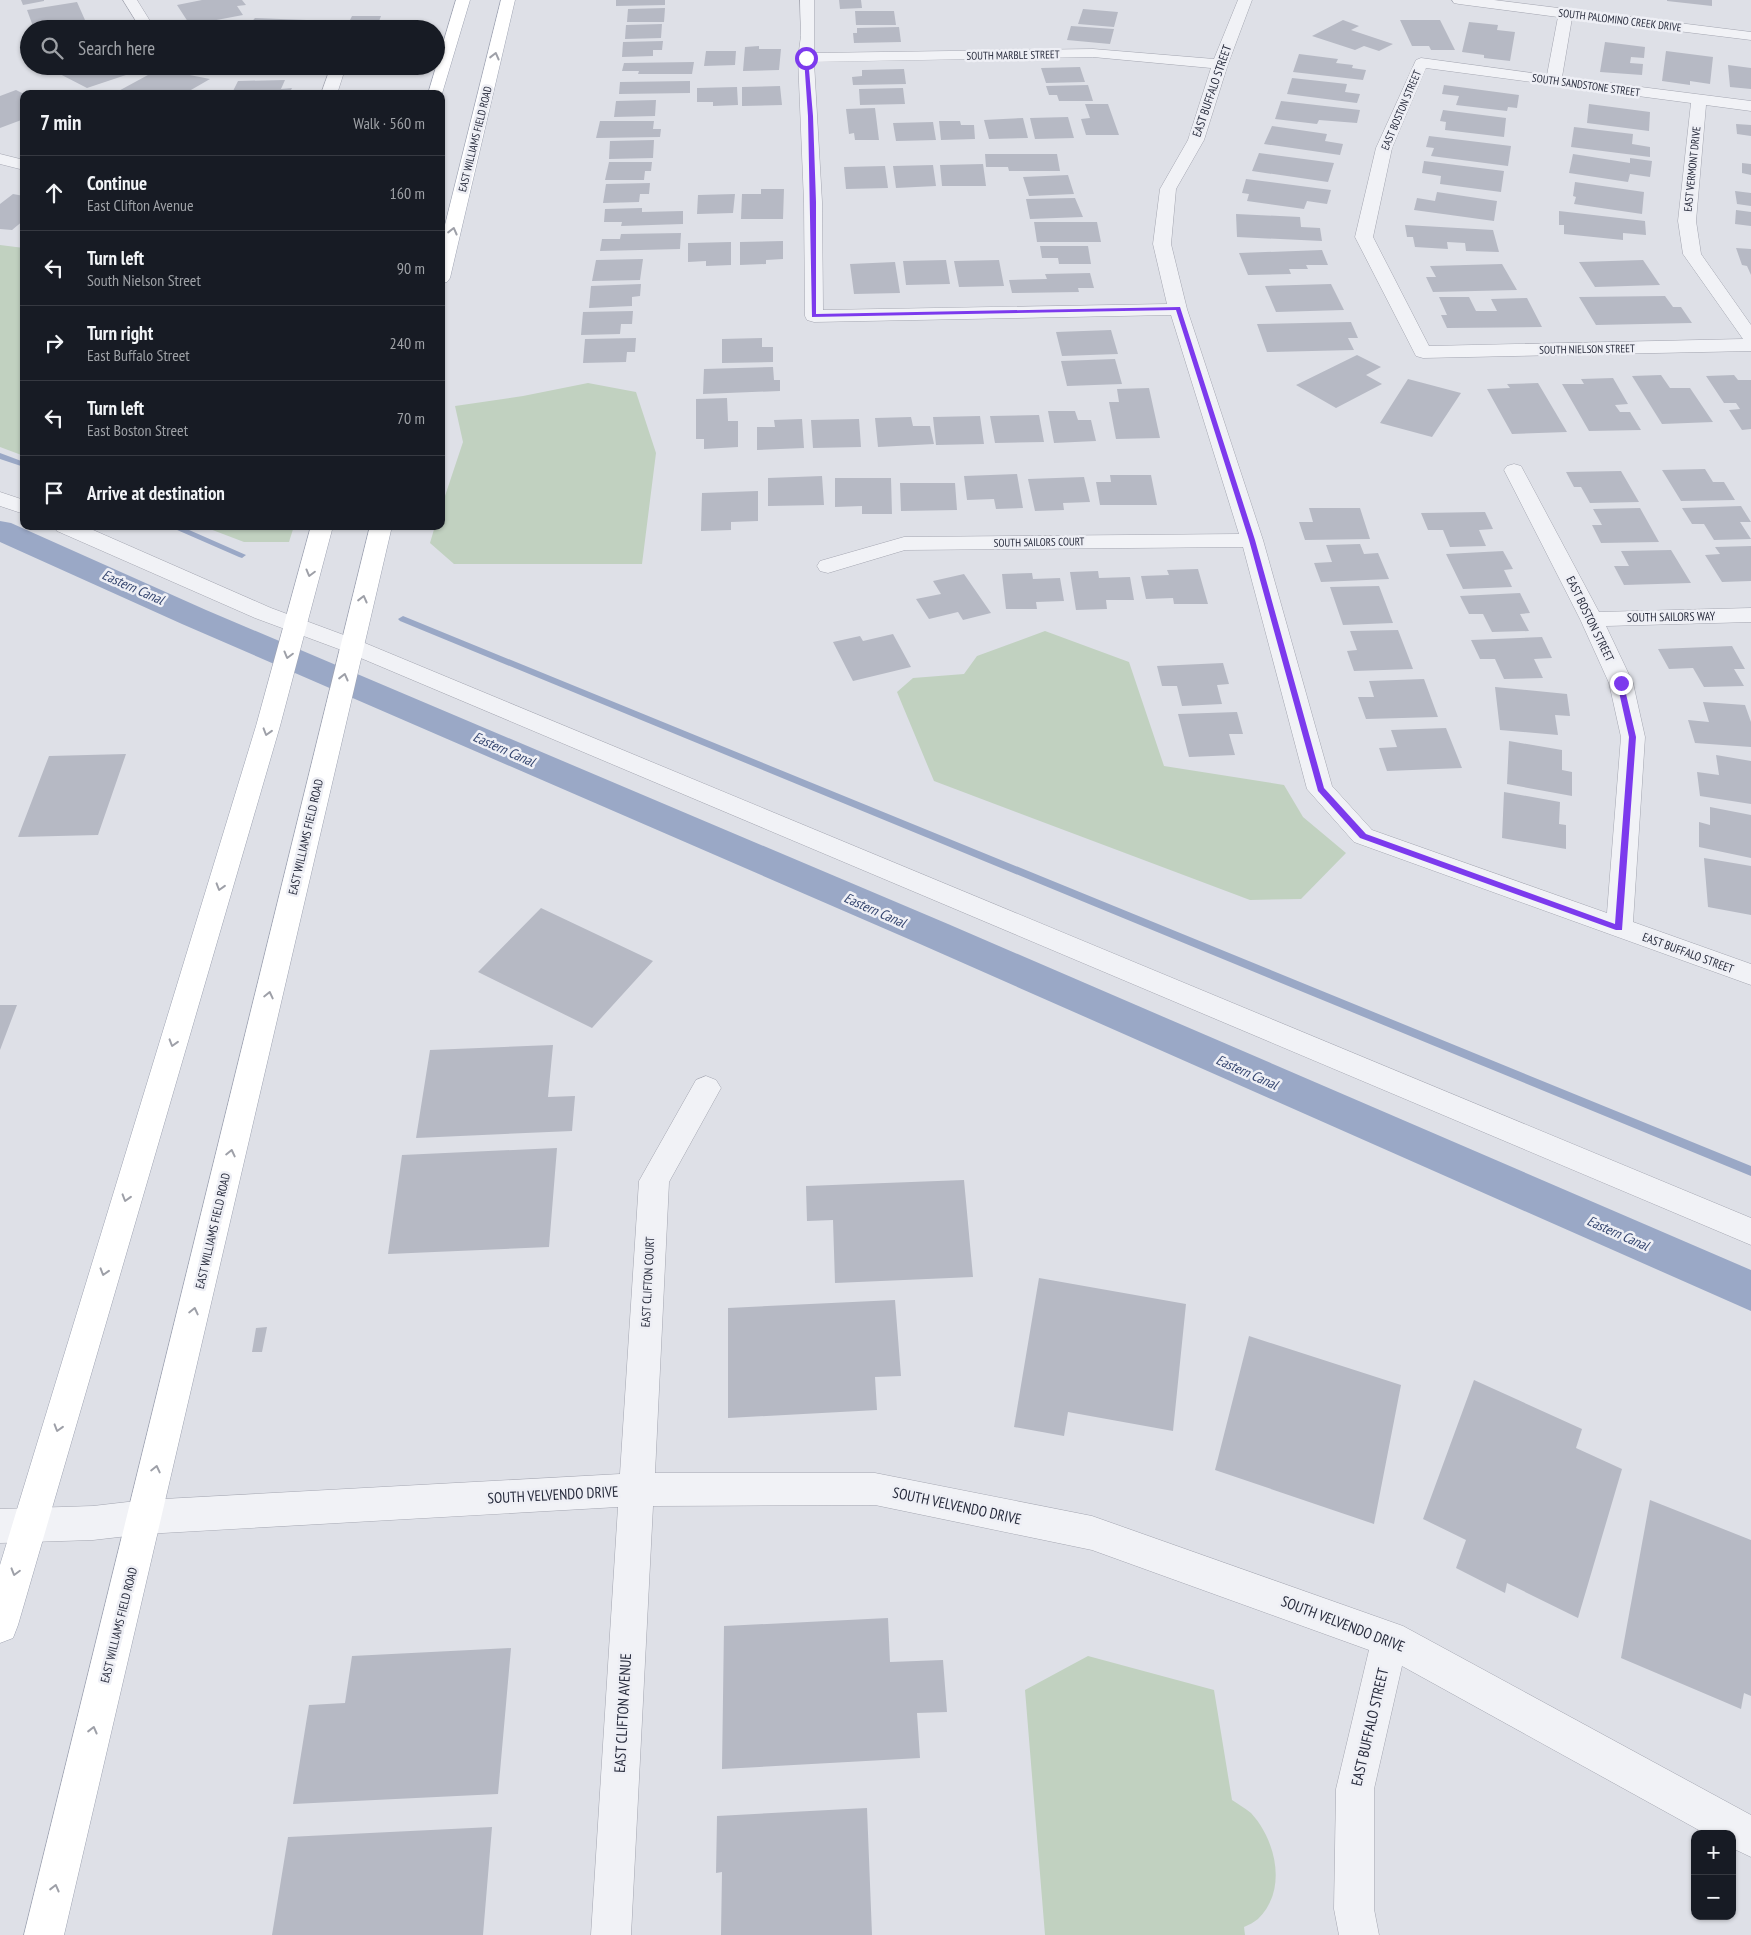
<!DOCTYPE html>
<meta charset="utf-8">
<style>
body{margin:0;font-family:"PT Sans Narrow",sans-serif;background:#20242c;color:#f1f3f6}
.controls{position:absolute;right:15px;bottom:15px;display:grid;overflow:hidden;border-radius:10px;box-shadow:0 1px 4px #0004}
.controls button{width:45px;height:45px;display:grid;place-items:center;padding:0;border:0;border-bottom:1px solid #363941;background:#171b24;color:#f1f3f6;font:25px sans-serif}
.stop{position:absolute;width:15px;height:15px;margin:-11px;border:4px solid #7c3aed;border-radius:50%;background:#fff}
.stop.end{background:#7c3aed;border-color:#fff;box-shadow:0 1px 5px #0008}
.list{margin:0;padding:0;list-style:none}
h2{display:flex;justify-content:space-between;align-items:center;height:65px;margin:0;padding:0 20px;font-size:21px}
h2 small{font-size:16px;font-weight:400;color:#9ea1a6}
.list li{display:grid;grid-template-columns:32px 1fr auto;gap:15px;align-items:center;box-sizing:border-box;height:75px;padding:0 20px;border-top:1px solid #363941}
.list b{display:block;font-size:19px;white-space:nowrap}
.list p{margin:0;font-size:16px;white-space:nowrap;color:#9ea1a6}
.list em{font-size:16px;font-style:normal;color:#9ea1a6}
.icon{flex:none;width:28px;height:28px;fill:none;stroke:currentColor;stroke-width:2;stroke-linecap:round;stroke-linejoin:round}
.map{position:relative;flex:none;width:1751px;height:1935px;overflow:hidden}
.search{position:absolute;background:#171b24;box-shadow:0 1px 4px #0004;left:20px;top:20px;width:425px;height:55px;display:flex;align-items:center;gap:12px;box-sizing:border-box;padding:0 18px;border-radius:28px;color:#9ea1a6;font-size:19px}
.panel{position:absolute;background:#171b24;box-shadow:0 1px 4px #0004;left:20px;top:90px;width:425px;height:440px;border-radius:10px}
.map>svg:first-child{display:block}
</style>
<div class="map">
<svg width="1751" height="1935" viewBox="0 0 1751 1935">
<rect width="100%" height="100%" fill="#dee0e7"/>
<!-- green -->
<path fill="#c1d1c0" d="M0,245L24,248V456L0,447Z
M588,383L636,392L656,453L642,564H454L430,543L435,526H441V508L463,442L455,406L523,396Z
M202,526H294L289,542H244Z
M1045,631L1129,662L1164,766L1284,785L1303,817L1346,853L1301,899L1250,900L934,781L897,692L913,678L964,674L977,656Z
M1088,1656L1214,1690L1232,1800C1238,1804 1245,1808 1251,1813C1276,1840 1288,1890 1258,1919C1254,1922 1249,1925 1244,1927L1245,1935H1045L1025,1690Z"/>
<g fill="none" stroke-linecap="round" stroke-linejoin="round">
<!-- stream -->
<path fill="#9aa8c6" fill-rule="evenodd" d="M0,453L24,462V467L0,459Z
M168,526H180L246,555L242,558L239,557Z
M403,616L1751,1166V1176L400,621L398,619Z"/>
<!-- canal -->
<path fill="#9aa8c6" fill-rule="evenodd" d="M0,521L11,523L206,610L948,924L1751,1270V1311L920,944L182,624L0,542Z"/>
</g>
<!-- building -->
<path fill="#b6b9c4" d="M21,0H44V1L23,5Z
M202,0H242L246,5L237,6L243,15L190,25L177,5Z
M616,0H665V5L616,6Z
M839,0H861L862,8L840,9Z
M1667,0H1712V6L1667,1Z
M77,2L85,20L34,29L27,10Z
M665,8L664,22H627L628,9Z
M1083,9L1118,12L1114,27L1078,24Z
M855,11H894L896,25H856Z
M352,16H381L376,29H321L323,22H349Z
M255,18L306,20L299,29H245Z
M1343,20L1359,26L1351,30L1393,44L1379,51L1364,46L1355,50L1312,36Z
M1400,20H1440L1455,50H1431L1429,46H1412Z
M1469,22L1498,25L1497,30L1515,32L1510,61L1484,58V55L1462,52Z
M662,24L661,38L625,39L626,25Z
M1071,26L1114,29L1110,44L1067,40Z
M899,27L901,42L854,43L853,33H857V28Z
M663,41L662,50H653V56L622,57L623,42Z
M1605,42L1645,47L1644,58L1631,57L1630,63L1643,64L1642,75L1600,72Z
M759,46V49H781L779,70L743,71L745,47Z
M706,51H736L735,65L704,66Z
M1666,51L1713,57L1710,84L1690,81V85L1662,81Z
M1299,54L1338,59L1336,63L1353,65L1352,68L1366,70L1363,80L1293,72Z
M694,62L692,74H638L639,71H622L624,63Z
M1728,65L1751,68V89L1730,87Z
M67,66H150V67L87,88L54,71Z
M1080,67L1085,82L1046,83L1041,68Z
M159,69L210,79L184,94H113Z
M904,69L906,84L853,85L852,77L862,76V70Z
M1292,78L1347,84L1345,92L1360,94L1357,103L1287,94Z
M285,80L281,89L292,88L289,94H242L243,91H233L238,81Z
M690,81V93L619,94L620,82Z
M1088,85L1093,101H1059L1057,95H1049L1046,86Z
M1444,85L1519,95L1517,108L1508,107L1507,111L1456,105L1459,96L1442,94Z
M780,86L782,105L742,106V87Z
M737,87L738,105L713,106V102H697V88Z
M903,88L905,104L860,105L859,89Z
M16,90L24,94V119L0,128V96Z
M656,100L655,116L614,117L616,101Z
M1281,101L1360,110L1357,123L1319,120L1317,124L1275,119Z
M1085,104H1108L1119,135H1086L1081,119L1090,118Z
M1589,104L1650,112L1649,131L1587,123Z
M875,108L879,140H855L854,133L849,134L846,109Z
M1443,110L1506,118L1504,137L1445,130L1446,122L1440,121Z
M1068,117L1074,138L1035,139L1030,118Z
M1023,118L1028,138L989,139L984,120Z
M600,121H654L653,129H661L660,137L596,138Z
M939,121H960L961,125H974L975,139L941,140Z
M933,122L936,140L896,141L893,123Z
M1736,124L1751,125V136L1737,134Z
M1272,126L1327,134L1325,141L1343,144L1340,155L1264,144Z
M1574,127L1633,134L1632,144L1650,147V157L1571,147Z
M1429,136L1511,146L1508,166L1431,156L1434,148L1426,147Z
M654,140L653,158L609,159L610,141Z
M1259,153L1334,163L1328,182L1252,171Z
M985,154H1057L1060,171H1009L1008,167H986Z
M1573,154L1630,163V158L1652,161L1650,177L1630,174L1628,182L1569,173Z
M1424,161L1504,171L1501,192L1440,184L1441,176L1422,173Z
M609,162H652L651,171H645L644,180H605Z
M1742,163L1751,164V175L1742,173Z
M983,164L986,186H942L940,165Z
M933,165L936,186L896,188L893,166Z
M885,166L888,188L846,189L844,167Z
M1068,175L1074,194L1029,196L1023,177Z
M1246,179L1331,190L1327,204L1307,201L1304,209L1247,201L1249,194L1242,193Z
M1575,182L1644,192L1642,214L1574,204L1576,197L1573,196Z
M650,183L649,194H640L639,202L603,203L606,184Z
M761,189H784L783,219H741L742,194H761Z
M1735,191L1751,193V206L1737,204Z
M1437,192L1497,201L1494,221L1414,210L1417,198L1435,201Z
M13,194L24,196V220L12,230L0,229V204Z
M735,194L733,213L697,214L698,195Z
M1075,198L1083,217L1030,219L1026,199Z
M642,208V212L683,211V224L621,226L622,222H604L605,209Z
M1736,210L1751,212V226L1735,224Z
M1559,211L1645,221L1646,235L1623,233V240L1564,234V225H1559Z
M1236,214L1300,217L1301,227L1320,228L1322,241L1237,237Z
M1034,222H1097L1101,242H1037Z
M1405,225L1493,230L1499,252L1466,251L1465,243L1447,242L1448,249L1415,247L1413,237H1407Z
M681,233L680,249L600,251L602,239H620L621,234Z
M783,241V259L766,260V264L740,265V242Z
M731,242V265L706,266V261L688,262V243Z
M1040,246H1088L1091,264H1059L1058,258H1042Z
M1736,248L1751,249V275L1747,266L1742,265Z
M1322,250L1328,265H1306L1308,269H1289L1291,274L1248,275L1239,253Z
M643,259L640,280L592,281L596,260Z
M946,260L950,284L906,285L903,261Z
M999,260L1004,286L959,287L954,261Z
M1643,260L1660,285L1595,287L1579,262Z
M895,262L900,293L854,294L850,264Z
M1502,264L1517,290L1433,292L1426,277H1436L1430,266Z
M1090,273L1094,288H1078L1079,292L1012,293L1009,280L1047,279L1045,274Z
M641,284L640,296L632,297V306L589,308L591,286Z
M1331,284L1344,310L1276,312L1265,286Z
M1665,296L1673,307H1681L1692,323L1596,325L1579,297Z
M1439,297H1469L1476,311H1497L1491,299L1527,298L1542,327L1447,328L1441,315H1447Z
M633,311L632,324H621L620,334L581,335L583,312Z
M1351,322L1358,338H1348L1354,350L1267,352L1257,324Z
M1111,330L1118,354L1062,356L1056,332Z
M636,338L635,352H627L626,362L583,363L585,339Z
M762,338V347H773V362L722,363V339Z
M1357,355L1381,367L1366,375L1382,384L1336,408L1296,385Z
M1115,359L1122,384L1067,386L1061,361Z
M773,367L774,380H780V391L703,394L704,369Z
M1661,375L1670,388H1690L1713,422L1662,424L1632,376Z
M1734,375L1738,380H1751V429L1742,430L1729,410L1740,409L1736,403H1724L1706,376Z
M1613,378L1628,404L1615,405L1620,412H1630L1641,430L1589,431L1562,384H1584L1581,379Z
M1408,379L1461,393L1432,437L1380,423Z
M1538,383L1567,432L1512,434L1487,389L1510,388L1507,384Z
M1149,388L1160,438L1116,439L1109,402H1119L1117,389Z
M727,398L728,421H738V447L704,449V439H696V399Z
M1048,411H1075L1078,420H1091L1096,441L1054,443Z
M1039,415L1044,442L995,443L990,416Z
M980,416L984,444L936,445L933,417Z
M911,417L913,426H930L934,444L878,447L875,418Z
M802,419L804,448L757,450V427H775L774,420Z
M859,419L861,447L813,448L811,420Z
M1705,469L1713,482H1724L1735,500L1681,501L1662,470Z
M1621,471L1639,502L1590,503L1581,487H1574L1566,472Z
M1017,474L1023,508L996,509L994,499L967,500L964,476Z
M1110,475H1151L1157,505H1100L1096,482H1111Z
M822,476L824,505L768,506V478Z
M1084,477L1090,502L1063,503L1064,510L1035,511L1028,479Z
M835,478H891L892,514H862V506L835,507Z
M900,483H955L957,510L901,511Z
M758,491V521L731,522V530L701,531L702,493Z
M1741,506L1751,522H1740L1751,539L1714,540L1704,524H1692L1682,508Z
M1309,508H1360L1370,539L1305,540L1299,522H1313Z
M1640,508L1659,542L1601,543L1592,525H1602L1593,509Z
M1485,512L1493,529L1479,530L1486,546L1450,547L1443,530H1428L1421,513Z
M1360,544L1364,554L1378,553L1389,579L1321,582L1314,563L1332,562L1326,545Z
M1751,546V581L1722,582L1705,555L1720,554L1715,547Z
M1671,550L1691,583L1624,585L1614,566H1629L1621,551Z
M1503,551L1513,569L1504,570L1512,587L1463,589L1446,554Z
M1198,569L1208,604H1174L1173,598L1146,599L1141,576L1169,575L1167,570Z
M1098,571L1099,578L1130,577L1134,600H1106L1107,609L1076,610L1070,572Z
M1032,573L1033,579L1060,578L1064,601L1036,602L1037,609H1006L1002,574Z
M964,574L991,613L963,620L958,612L929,619L916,599L941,594L933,581Z
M1379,586L1393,623L1343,625L1330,587Z
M1520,593L1530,613L1520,614L1529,631L1492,632L1483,614H1469L1460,596Z
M1398,630L1413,669L1354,671L1347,651L1357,650L1350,631Z
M893,634L911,667L853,681L833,642L860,636L863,641Z
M1542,637L1552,658L1534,659L1543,678L1504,679L1495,659H1480L1471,640Z
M1732,646L1745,669H1734L1744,686L1704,687L1693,668L1669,669L1658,649Z
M1223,663L1229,684L1217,685L1222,704L1182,706L1177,686H1162L1157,666Z
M1424,679L1438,717L1366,719L1358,697H1374L1369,681Z
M1495,687L1567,694L1570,716L1555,715L1558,735L1500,730Z
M1703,702L1745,705L1751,722V747L1695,743L1688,720L1709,722Z
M1237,712L1243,734H1229L1235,755L1189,757L1178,714Z
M1446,728L1462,768L1387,771L1379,748L1397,747L1391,730Z
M1509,741L1562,750V770L1572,772V796L1507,784Z
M126,754L98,835L18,837L49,756Z
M1716,755L1751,761V804L1700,796L1697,772L1719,775Z
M1504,792L1560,802L1559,824L1566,825V849L1502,838Z
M1710,807L1751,815V858L1699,847V822L1710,825Z
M1704,858L1751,866V915L1708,907Z
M541,908L653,961L592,1028L478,972Z
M0,1005H17L0,1050Z
M553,1045L548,1097L575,1096L572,1131L416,1138L430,1050Z
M557,1148L549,1247L388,1254L402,1155Z
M964,1180L973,1277L835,1283L833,1220L807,1221L806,1186Z
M1039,1278L1186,1304L1173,1431L1068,1412L1064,1436L1014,1427Z
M895,1300L901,1376L875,1377L877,1410L728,1418V1308Z
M267,1327L262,1352H252L256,1328Z
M1249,1336L1401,1385L1374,1524L1215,1470Z
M1474,1380L1582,1429L1576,1448L1622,1469L1578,1618L1507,1583L1505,1593L1456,1568L1466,1540L1423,1519Z
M1650,1500L1751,1540V1696L1744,1693L1741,1709L1621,1658Z
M888,1618L890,1662L943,1660L947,1712L917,1713L920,1758L722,1769L724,1626Z
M511,1648L498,1794L293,1804L309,1705L345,1703L352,1656Z
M867,1808L872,1935H721L722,1872L716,1873L717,1816Z
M492,1827L483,1935H272L288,1837Z"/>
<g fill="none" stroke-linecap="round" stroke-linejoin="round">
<!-- minor casing -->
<g stroke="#a4a6b1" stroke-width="1">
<path id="minor" d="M123,0H137L155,29H141Z
M800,0H814V53L1093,49L1214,59L1238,0H1252L1228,64L1204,140L1176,189L1171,244L1187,309L1263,540L1332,786L1372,830L1607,913L1621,737L1609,683L1580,619L1504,470L1507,466L1514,464L1521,466L1599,612L1751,608V622L1606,626L1633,683L1645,737L1633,922L1751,964V985L1354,842L1307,789L1243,547L905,550L828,573L820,571L817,566L820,561L904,537L1239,534L1171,315L814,322L807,320L805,316L804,202L798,58L801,36ZM1093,57L1211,68L1188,140L1160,189L1153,244L1167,304L823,310L822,202L814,62Z
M1452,0H1494L1751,32V40L1572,18L1562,77L1751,101V111L1706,105L1696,221L1701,254L1751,325V351L1423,358L1416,356L1355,237L1376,148L1416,60L1421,58L1547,75L1558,17L1459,4L1454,3ZM1426,68L1691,103L1678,221L1683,254L1743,339L1429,346L1373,237L1392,148Z
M331,66H346L337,94H321Z
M0,154L24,160V170L0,164Z
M0,492L24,500V514L0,506Z
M54,526H84L271,608L360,641L1751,1218V1245L344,651L255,618L57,531Z
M706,1076L716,1080L721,1088L669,1182L655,1473H875L1092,1516L1403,1626L1751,1815V1857L1732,1848V1834H1706L1402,1666L1374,1789V1909L1379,1935H1339L1334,1909L1336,1789L1369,1650L1092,1550L875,1505L653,1506L631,1935H591L618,1507L145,1534L93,1540L0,1543V1509L93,1506L145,1500L620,1474L639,1181L696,1080Z"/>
</g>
<!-- major casing -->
<g stroke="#9ea3b2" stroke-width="1">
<path id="major" d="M456,0H470L441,97V94H428Z
M501,0H515L450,278L447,282L441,283V241Z
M311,526H333L280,726L18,1625L13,1638L0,1643V1565L256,726Z
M370,526H392L64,1935H24Z"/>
</g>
<!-- minor -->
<use href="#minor" fill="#f1f2f6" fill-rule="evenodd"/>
<!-- major -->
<use href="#major" fill="#fff" fill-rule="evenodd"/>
</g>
<!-- one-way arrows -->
<defs><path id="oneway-chevron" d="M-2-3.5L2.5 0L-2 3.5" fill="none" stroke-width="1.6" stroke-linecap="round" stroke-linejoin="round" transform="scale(1.25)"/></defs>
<g stroke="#9ea0a8">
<use href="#oneway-chevron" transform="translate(495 56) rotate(-76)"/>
<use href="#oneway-chevron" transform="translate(453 231) rotate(-76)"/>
<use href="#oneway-chevron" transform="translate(310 573) rotate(105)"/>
<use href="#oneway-chevron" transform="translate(363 599) rotate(-76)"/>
<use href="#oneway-chevron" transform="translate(288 655) rotate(105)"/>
<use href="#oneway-chevron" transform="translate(344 677) rotate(-76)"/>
<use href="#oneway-chevron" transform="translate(267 732) rotate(107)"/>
<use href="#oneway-chevron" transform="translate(220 887) rotate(107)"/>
<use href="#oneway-chevron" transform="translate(269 995) rotate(-77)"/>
<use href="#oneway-chevron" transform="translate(173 1043) rotate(107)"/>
<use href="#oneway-chevron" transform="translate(231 1153) rotate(-77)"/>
<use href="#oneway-chevron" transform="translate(126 1198) rotate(107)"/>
<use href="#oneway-chevron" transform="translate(104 1272) rotate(107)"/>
<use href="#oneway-chevron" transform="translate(194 1311) rotate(-77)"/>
<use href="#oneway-chevron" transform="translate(58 1428) rotate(107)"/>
<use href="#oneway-chevron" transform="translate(156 1469) rotate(-77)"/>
<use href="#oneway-chevron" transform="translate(15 1572) rotate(106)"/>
<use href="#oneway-chevron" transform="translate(93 1730) rotate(-76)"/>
<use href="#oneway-chevron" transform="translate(55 1888) rotate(-76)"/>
</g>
<!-- route -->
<path fill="#7c3aed" d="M806,57L808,58L813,116L816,202V314L1180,307L1255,540L1324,788L1366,834L1615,924L1629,737L1617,683L1623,681L1636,737L1622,930H1616L1360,838L1318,791L1249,540L1176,310L812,317L808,116L804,58Z"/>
<g text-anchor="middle" stroke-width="5" stroke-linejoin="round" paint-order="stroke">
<!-- far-street labels -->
<g font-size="11" fill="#282c3d" stroke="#eeeff5">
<text transform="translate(1620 20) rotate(7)" y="4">SOUTH PALOMINO CREEK DRIVE</text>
<text transform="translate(1013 55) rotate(-1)" y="4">SOUTH MARBLE STREET</text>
<text transform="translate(1586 85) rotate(8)" y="4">SOUTH SANDSTONE STREET</text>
<text transform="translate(1401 110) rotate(-67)" y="4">EAST BOSTON STREET</text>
<text transform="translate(475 139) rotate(-76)" y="4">EAST WILLIAMS FIELD ROAD</text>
<text transform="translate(1692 169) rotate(-84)" y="4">EAST VERMONT DRIVE</text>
<text transform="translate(1587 349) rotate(-1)" y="4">SOUTH NIELSON STREET</text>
<text transform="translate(1039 542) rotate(-1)" y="4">SOUTH SAILORS COURT</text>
</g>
<!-- street labels -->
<g font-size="12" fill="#282c3d" stroke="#eeeff5">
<text transform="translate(1212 91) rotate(-71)" y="4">EAST BUFFALO STREET</text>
<text transform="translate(1671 617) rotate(-1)" y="4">SOUTH SAILORS WAY</text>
<text transform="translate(1590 619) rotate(64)" y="4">EAST BOSTON STREET</text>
<text transform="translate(306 837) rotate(-77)" y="4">EAST WILLIAMS FIELD ROAD</text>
<text transform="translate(1688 953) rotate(20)" y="4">EAST BUFFALO STREET</text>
<text transform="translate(213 1231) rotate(-77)" y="4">EAST WILLIAMS FIELD ROAD</text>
<text transform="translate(648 1282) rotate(-87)" y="4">EAST CLIFTON COURT</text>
<text transform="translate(119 1625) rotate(-76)" y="4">EAST WILLIAMS FIELD ROAD</text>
</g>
<!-- water labels -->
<g font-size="14" font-style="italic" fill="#34456f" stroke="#eeeff5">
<text transform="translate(133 587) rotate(24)" y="5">Eastern Canal</text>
<text transform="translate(504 749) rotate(24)" y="5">Eastern Canal</text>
<text transform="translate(875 910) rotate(24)" y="5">Eastern Canal</text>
<text transform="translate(1247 1072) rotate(24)" y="5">Eastern Canal</text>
<text transform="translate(1618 1233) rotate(24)" y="5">Eastern Canal</text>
</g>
<!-- near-street labels -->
<g font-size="15" fill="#282c3d" stroke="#eeeff5">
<text transform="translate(553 1495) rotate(-3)" y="5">SOUTH VELVENDO DRIVE</text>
<text transform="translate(957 1506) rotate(12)" y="5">SOUTH VELVENDO DRIVE</text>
<text transform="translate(1343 1624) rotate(21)" y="5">SOUTH VELVENDO DRIVE</text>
<text transform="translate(623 1713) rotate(-87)" y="5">EAST CLIFTON AVENUE</text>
<text transform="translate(1370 1727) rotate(-77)" y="5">EAST BUFFALO STREET</text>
</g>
</g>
</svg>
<div class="controls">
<button>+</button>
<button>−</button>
</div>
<div class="stop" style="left:806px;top:58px"></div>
<div class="stop end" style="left:1621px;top:683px"></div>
<div class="search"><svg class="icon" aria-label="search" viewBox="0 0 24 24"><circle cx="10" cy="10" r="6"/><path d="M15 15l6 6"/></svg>Search here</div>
<section class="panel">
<h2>7 min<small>Walk · 560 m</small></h2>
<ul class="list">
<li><svg class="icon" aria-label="ahead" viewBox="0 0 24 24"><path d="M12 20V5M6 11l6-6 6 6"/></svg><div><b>Continue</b><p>East Clifton Avenue</p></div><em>160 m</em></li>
<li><svg class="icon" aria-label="left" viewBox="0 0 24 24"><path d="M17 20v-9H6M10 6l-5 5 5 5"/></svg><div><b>Turn left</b><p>South Nielson Street</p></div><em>90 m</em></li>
<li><svg class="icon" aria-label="right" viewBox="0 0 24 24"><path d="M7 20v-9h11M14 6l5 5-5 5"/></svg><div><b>Turn right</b><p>East Buffalo Street</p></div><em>240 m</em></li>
<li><svg class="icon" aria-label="left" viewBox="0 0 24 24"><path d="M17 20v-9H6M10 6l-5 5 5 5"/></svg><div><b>Turn left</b><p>East Boston Street</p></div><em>70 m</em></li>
<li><svg class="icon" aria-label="arrive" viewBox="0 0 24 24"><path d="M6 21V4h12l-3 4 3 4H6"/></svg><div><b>Arrive at destination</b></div></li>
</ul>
</section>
</div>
